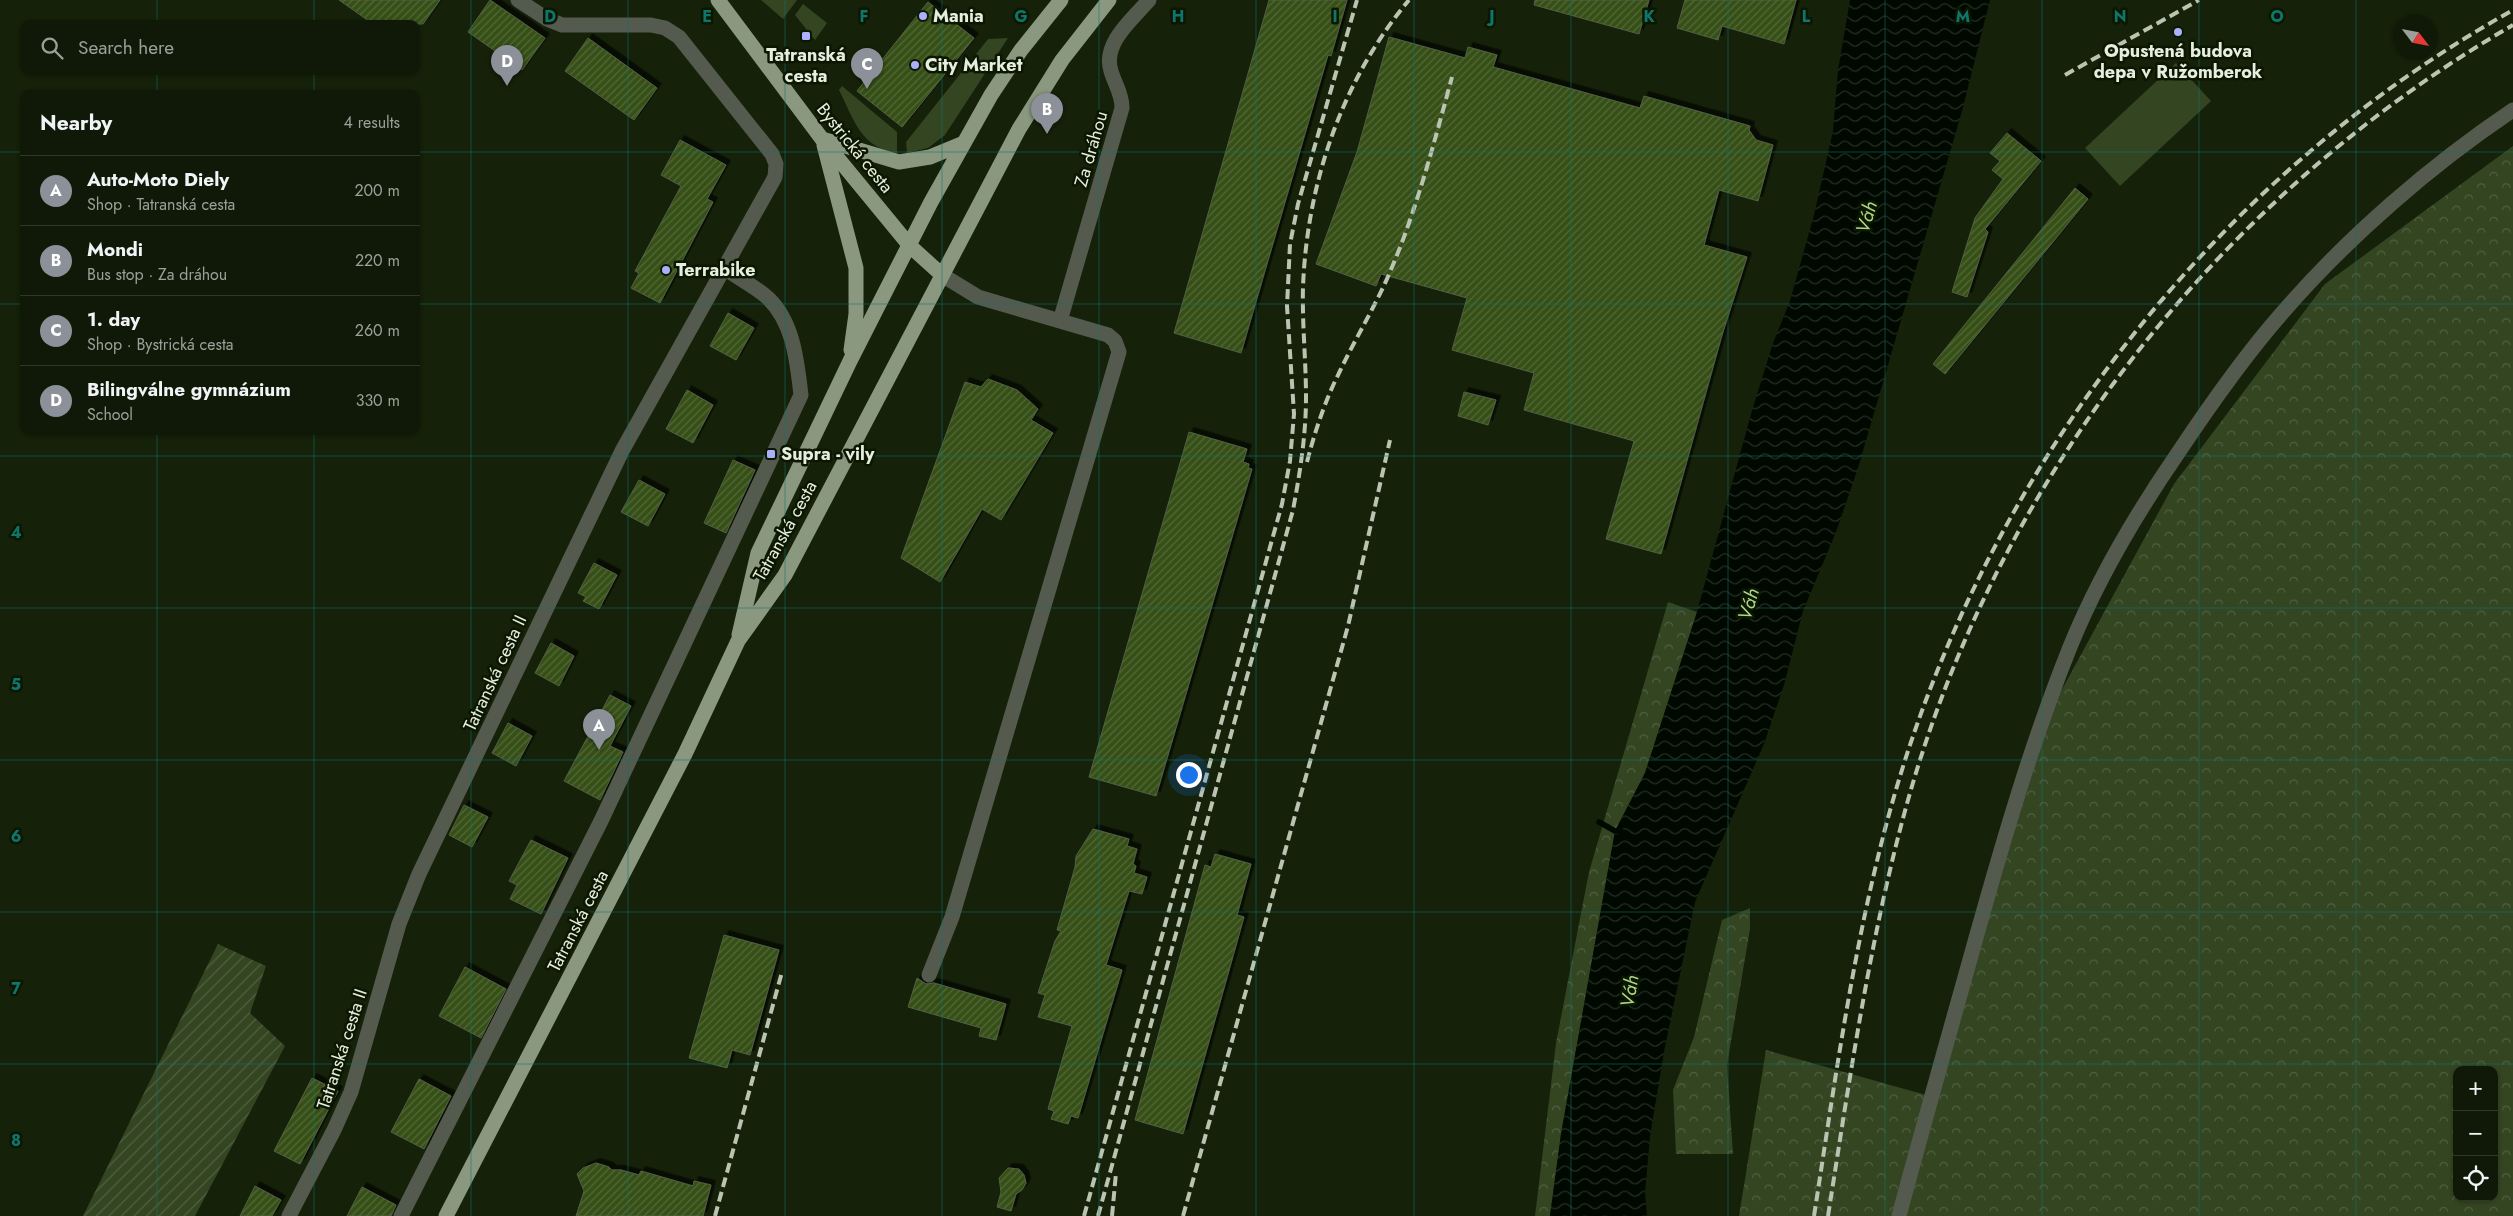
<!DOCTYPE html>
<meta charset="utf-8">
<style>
body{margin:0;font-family:Jost,sans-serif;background:#192211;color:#f1f3f6}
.controls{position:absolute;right:15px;bottom:15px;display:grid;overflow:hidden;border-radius:10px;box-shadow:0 1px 4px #0004}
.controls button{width:45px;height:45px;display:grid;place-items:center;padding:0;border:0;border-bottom:1px solid #303828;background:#101907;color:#f1f3f6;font:25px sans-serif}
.compass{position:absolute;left:2393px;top:15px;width:45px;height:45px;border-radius:50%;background:#101907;box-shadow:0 1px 4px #0004;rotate:122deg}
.you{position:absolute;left:1188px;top:774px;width:18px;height:18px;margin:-12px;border:4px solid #fff;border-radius:50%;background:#1a73e8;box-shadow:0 0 0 8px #1a73e833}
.badge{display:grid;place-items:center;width:32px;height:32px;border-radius:50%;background:#8c9099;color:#fff;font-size:16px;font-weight:700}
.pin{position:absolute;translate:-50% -41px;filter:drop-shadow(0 1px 2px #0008)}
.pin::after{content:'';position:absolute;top:26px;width:18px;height:15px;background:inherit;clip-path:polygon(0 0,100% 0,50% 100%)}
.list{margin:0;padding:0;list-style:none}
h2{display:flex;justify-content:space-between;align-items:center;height:65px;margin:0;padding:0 20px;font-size:21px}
h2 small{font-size:16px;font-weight:400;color:#9ca09b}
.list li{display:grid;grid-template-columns:32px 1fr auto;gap:15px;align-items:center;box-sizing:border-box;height:70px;padding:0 20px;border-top:1px solid #303828}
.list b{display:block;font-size:19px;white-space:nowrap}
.list p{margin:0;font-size:16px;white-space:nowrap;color:#9ca09b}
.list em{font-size:16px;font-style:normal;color:#9ca09b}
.icon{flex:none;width:28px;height:28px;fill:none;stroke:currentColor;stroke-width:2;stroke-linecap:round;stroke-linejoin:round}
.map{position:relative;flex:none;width:2513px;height:1216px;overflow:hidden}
.search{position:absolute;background:#101907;box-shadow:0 1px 4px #0004;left:20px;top:20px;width:400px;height:55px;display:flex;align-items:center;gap:12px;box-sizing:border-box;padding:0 18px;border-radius:10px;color:#9ca09b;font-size:19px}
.panel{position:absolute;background:#101907;box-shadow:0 1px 4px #0004;left:20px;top:90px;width:400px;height:345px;border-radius:10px}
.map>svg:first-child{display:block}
</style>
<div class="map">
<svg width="2513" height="1216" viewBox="0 0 2513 1216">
<defs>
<pattern id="forest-crowns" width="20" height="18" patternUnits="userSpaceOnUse" patternTransform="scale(1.25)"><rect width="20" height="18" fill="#344522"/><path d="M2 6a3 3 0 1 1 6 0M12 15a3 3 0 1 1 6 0" fill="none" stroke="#516042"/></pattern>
<pattern id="garden-furrows" width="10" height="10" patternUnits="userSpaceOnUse" patternTransform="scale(1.25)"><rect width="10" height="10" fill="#344522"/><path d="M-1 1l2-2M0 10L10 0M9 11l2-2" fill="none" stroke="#516042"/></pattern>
<pattern id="water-waves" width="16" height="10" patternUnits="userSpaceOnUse" patternTransform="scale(1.25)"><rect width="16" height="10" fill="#000900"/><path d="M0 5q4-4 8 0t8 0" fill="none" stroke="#252d25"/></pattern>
<pattern id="building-hatch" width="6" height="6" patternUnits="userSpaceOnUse" patternTransform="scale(1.25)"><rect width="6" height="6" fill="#364f17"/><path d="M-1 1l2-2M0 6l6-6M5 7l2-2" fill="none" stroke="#536938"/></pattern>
<filter id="shadow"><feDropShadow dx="4.5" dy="-4.5" stdDeviation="0" flood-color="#0009"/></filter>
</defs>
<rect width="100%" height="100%" fill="#152109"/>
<!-- grass -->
<path fill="#344522" d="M761,0H797L783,19Z
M803,4L827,23L815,40L795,15Z
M1008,38L945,135L928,148L907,153L906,142L988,39Z
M2176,63L2211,101L2120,186L2085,148Z
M842,86L897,132V153C861,148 854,120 839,90Z"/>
<!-- forest -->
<path fill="url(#forest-crowns)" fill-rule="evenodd" d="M2513,146V1216H1739L1766,1050L1933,1097L1969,969L2053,706L2174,484L2325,284ZM2457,1070H2494V1197H2457Z
M1668,602L1697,612L1645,773L1615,831L1561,1134L1550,1216H1535L1556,1043L1589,872Z
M1750,908V929L1727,1065L1733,1154H1676L1673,1090L1694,1037L1722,920Z"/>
<!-- garden -->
<path fill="url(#garden-furrows)" d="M218,944L266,966L250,1013L285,1046L195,1216H83Z"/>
<!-- water -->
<path fill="url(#water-waves)" d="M1850,0H1990L1962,111L1858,468L1836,532L1803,611L1784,685L1764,744L1695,902L1664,1052L1650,1136L1645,1193L1647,1216H1550L1561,1134L1615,831L1645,773L1697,612L1751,414L1773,343L1790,301L1814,215L1833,131L1838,70Z"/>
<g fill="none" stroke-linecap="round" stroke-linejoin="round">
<!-- stream -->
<path stroke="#000900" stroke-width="5.5" d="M1599,822L1615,831H1621"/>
</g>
<!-- building -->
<path fill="url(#building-hatch)" stroke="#526045" filter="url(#shadow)" d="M339,0H440L423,24H373Z
M490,0L545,38L522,70L468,32Z
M1269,0H1347L1331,56L1328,55L1241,353L1174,333Z
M1535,0H1649L1639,34L1534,5Z
M1685,0H1796L1784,44L1722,26L1718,40L1677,28Z
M928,2L974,38L902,127L857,91Z
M1389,37L1465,58L1468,47L1497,55L1493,67L1640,108L1644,96L1750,126L1749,130L1756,140L1773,145L1758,201L1719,190L1704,245L1747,257L1722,335L1661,554L1606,539L1634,441L1524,410L1534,373L1452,350L1467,298L1381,274L1376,286L1316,264L1357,152Z
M588,38L657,88L634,120L565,71Z
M2007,133L2041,161L1985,229L1988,232L1967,297L1952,292L1975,218L2003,179L1992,170L2000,161L1990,153Z
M680,140L726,165L707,199L713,202L660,303L631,288L639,273L635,271L681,186L661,175Z
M2075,188L2088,199L1945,374L1933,364Z
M728,313L754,328L736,360L710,346Z
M988,379L1017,390L1038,409L1031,420L1053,433L1001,520L982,509L940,582L901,558L965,382L981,387Z
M687,390L713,405L693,443L666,429Z
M1464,392L1496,400L1488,425L1458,416Z
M1189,432L1247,449L1243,462L1249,464L1248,468L1252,469L1156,796L1089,777Z
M733,460L755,470L726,533L704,523Z
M639,480L665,494L648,526L621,512Z
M594,563L617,575L599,609L583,601L586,597L578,593Z
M551,643L574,656L559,686L535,673Z
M610,695L631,706L610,746L623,752L600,800L564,781Z
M508,723L532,736L516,766L492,753Z
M464,805L488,817L472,847L449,835Z
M1093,829L1129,839L1127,846L1137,849L1133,864L1136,866L1134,873L1147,877L1142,894L1129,891L1106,965L1122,970L1078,1118L1071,1116L1068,1124L1051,1119L1054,1111L1048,1109L1072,1026L1038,1017L1045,995L1038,993L1055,941L1061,931L1057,930L1075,867L1076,856Z
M531,840L568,858L541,914L510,899L517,885L509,881Z
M1215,854L1251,864L1237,915L1244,917L1183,1134L1135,1120L1205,865L1211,867Z
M724,935L779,950L750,1055L732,1050L727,1068L689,1058Z
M465,967L506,989L481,1038L439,1016Z
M917,978L926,984L934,983L1006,1004L996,1040L979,1036L981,1028L908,1007Z
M312,1078L338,1091L300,1164L274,1151Z
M419,1079L451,1096L424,1149L391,1132Z
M596,1163L609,1167L612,1170H621L639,1175L641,1171L693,1186L694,1181L711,1185L703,1216H576L584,1191L577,1174L583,1168Z
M1008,1168L1019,1169L1024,1175L1026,1183L1022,1190L1016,1194L1011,1211L997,1207L1001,1192L999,1178Z
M255,1186L281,1200L272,1216H240Z
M362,1187L396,1205L391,1216H347Z"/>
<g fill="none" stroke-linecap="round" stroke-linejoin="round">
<!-- minor -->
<path stroke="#545a4e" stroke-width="15" d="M1060,321L1122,108C1122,93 1115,85 1111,71C1102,43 1133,19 1149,0
M929,975L952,917L1119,352L1115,341L1108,335L978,297L942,275
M289,1216L334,1130L351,1092L399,924L419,874L622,451L775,177L776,164L772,154L679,37L665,28L651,25H562L547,19L518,0
M401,1216L601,821L801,395C797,362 794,323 768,298C756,287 738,278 724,268
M1899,1216C1923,1126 1949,1035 1974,945C2002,845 2031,744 2070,647C2098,578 2136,514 2178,453C2210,405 2244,356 2283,312C2348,237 2431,165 2513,110"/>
<!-- major -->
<path stroke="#8b9880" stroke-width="15" d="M718,0L822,139L910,246L942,275
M822,139L899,162L930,157L964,143
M824,145L856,268V314L851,350
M739,635L758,553L850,361L931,202L991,95L1021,50L1061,0
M446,1216L685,754L738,641L785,575L1019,129L1062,60L1109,0"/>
<!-- rail -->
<path stroke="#bbc4b3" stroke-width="4" stroke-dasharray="10 5" stroke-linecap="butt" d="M2065,75L2199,0
M1307,462C1315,431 1325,401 1339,373C1355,339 1375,307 1390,272C1417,209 1434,143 1452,77
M715,1216L782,972
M1084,1216L1282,504L1290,461L1294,414L1287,306L1290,244L1298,204L1357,0
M1098,1216L1293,510C1300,473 1306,435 1306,397C1306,360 1302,324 1303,287C1307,183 1342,80 1409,0
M1112,1216L1116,1173
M1183,1216L1348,626L1390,440
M1814,1216C1836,1075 1855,931 1895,793C1990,467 2215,176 2513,10
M1828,1216C1850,1077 1870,936 1908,800C1999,476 2223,193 2513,25"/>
</g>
<!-- grid -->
<path fill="none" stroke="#0f766e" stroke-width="1" stroke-opacity="0.55" d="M157,0V24M314,0V24M471,0V1216M628,0V1216M785,0V1216M942,0V1216M1099,0V1216M1256,0V1216M1414,0V1216M1571,0V1216M1728,0V1216M1885,0V1216M2042,0V1216M2199,0V1216M2356,0V1216M157,71V94M314,71V94M0,152H24M416,152H2513M0,304H24M416,304H2513M157,431V1216M314,431V1216M0,456H2513M0,608H2513M0,760H2513M0,912H2513M0,1064H2513"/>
<!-- markers -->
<g fill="#aab0fb" stroke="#0c1702" stroke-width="2">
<circle cx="923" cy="16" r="5"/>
<circle cx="2178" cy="32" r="5"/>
<rect x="801" y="31" width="10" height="10" rx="2.5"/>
<circle cx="915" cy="65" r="5"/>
<circle cx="666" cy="270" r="5"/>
<rect x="766" y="449" width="10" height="10" rx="2.5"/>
</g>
<g text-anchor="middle" stroke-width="5" stroke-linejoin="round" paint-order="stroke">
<!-- poi labels -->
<g font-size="18" font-weight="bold" fill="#e6eedf" stroke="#0c1702" text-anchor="start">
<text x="933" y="22">Mania</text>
<text x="2178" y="57" text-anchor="middle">Opustená budova<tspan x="2178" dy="21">depa v Ružomberok</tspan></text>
<text x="806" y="61" text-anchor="middle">Tatranská<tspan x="806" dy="21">cesta</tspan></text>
<text x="925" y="71">City Market</text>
<text x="676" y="276">Terrabike</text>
<text x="781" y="460">Supra - vily</text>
</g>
<!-- street labels -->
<g font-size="18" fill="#e6eedf" stroke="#0c1702">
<text transform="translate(855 148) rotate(51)" y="6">Bystrická cesta</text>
<text transform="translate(1091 149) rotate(-74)" y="6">Za dráhou</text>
<text transform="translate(785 531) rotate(-61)" y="6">Tatranská cesta</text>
<text transform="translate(495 673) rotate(-65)" y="6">Tatranská cesta II</text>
<text transform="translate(578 921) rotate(-63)" y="6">Tatranská cesta</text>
<text transform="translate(342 1049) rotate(-72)" y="6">Tatranská cesta II</text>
</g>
<!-- water labels -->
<g font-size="19" font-style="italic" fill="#afd886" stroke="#0c1702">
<text transform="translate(1866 217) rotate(-73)" y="7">Váh</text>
<text transform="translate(1748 604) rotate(-73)" y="7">Váh</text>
<text transform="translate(1629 991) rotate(-80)" y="7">Váh</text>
</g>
</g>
<g font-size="16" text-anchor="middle" font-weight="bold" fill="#0f766e" stroke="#0c1702" stroke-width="5" stroke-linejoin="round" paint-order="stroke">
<text x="550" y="22">D</text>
<text x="707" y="22">E</text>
<text x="864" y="22">F</text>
<text x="1021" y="22">G</text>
<text x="1178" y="22">H</text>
<text x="1335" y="22">I</text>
<text x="1492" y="22">J</text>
<text x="1649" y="22">K</text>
<text x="1806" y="22">L</text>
<text x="1963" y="22">M</text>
<text x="2120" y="22">N</text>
<text x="2277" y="22">O</text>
<text x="16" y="538">4</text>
<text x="16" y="690">5</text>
<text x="16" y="842">6</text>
<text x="16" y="994">7</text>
<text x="16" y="1146">8</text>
</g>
</svg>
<div class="controls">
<button>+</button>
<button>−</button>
<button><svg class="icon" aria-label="locate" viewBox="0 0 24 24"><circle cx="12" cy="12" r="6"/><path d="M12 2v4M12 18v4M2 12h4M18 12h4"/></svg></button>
</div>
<svg class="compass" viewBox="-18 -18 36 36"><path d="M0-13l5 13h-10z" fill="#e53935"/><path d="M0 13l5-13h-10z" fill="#9ca09b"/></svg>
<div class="you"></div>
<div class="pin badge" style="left:599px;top:750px">A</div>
<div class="pin badge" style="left:1047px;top:134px">B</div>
<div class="pin badge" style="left:867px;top:89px">C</div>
<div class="pin badge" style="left:507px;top:86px">D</div>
<div class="search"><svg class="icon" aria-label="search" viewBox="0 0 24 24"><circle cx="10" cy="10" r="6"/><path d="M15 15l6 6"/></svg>Search here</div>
<section class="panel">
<h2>Nearby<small>4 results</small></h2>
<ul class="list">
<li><span class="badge">A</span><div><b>Auto-Moto Diely</b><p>Shop · Tatranská cesta</p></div><em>200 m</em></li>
<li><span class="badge">B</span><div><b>Mondi</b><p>Bus stop · Za dráhou</p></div><em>220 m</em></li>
<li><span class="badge">C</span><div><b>1. day</b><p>Shop · Bystrická cesta</p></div><em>260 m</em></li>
<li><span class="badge">D</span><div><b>Bilingválne gymnázium</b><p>School</p></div><em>330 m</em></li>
</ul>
</section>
</div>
